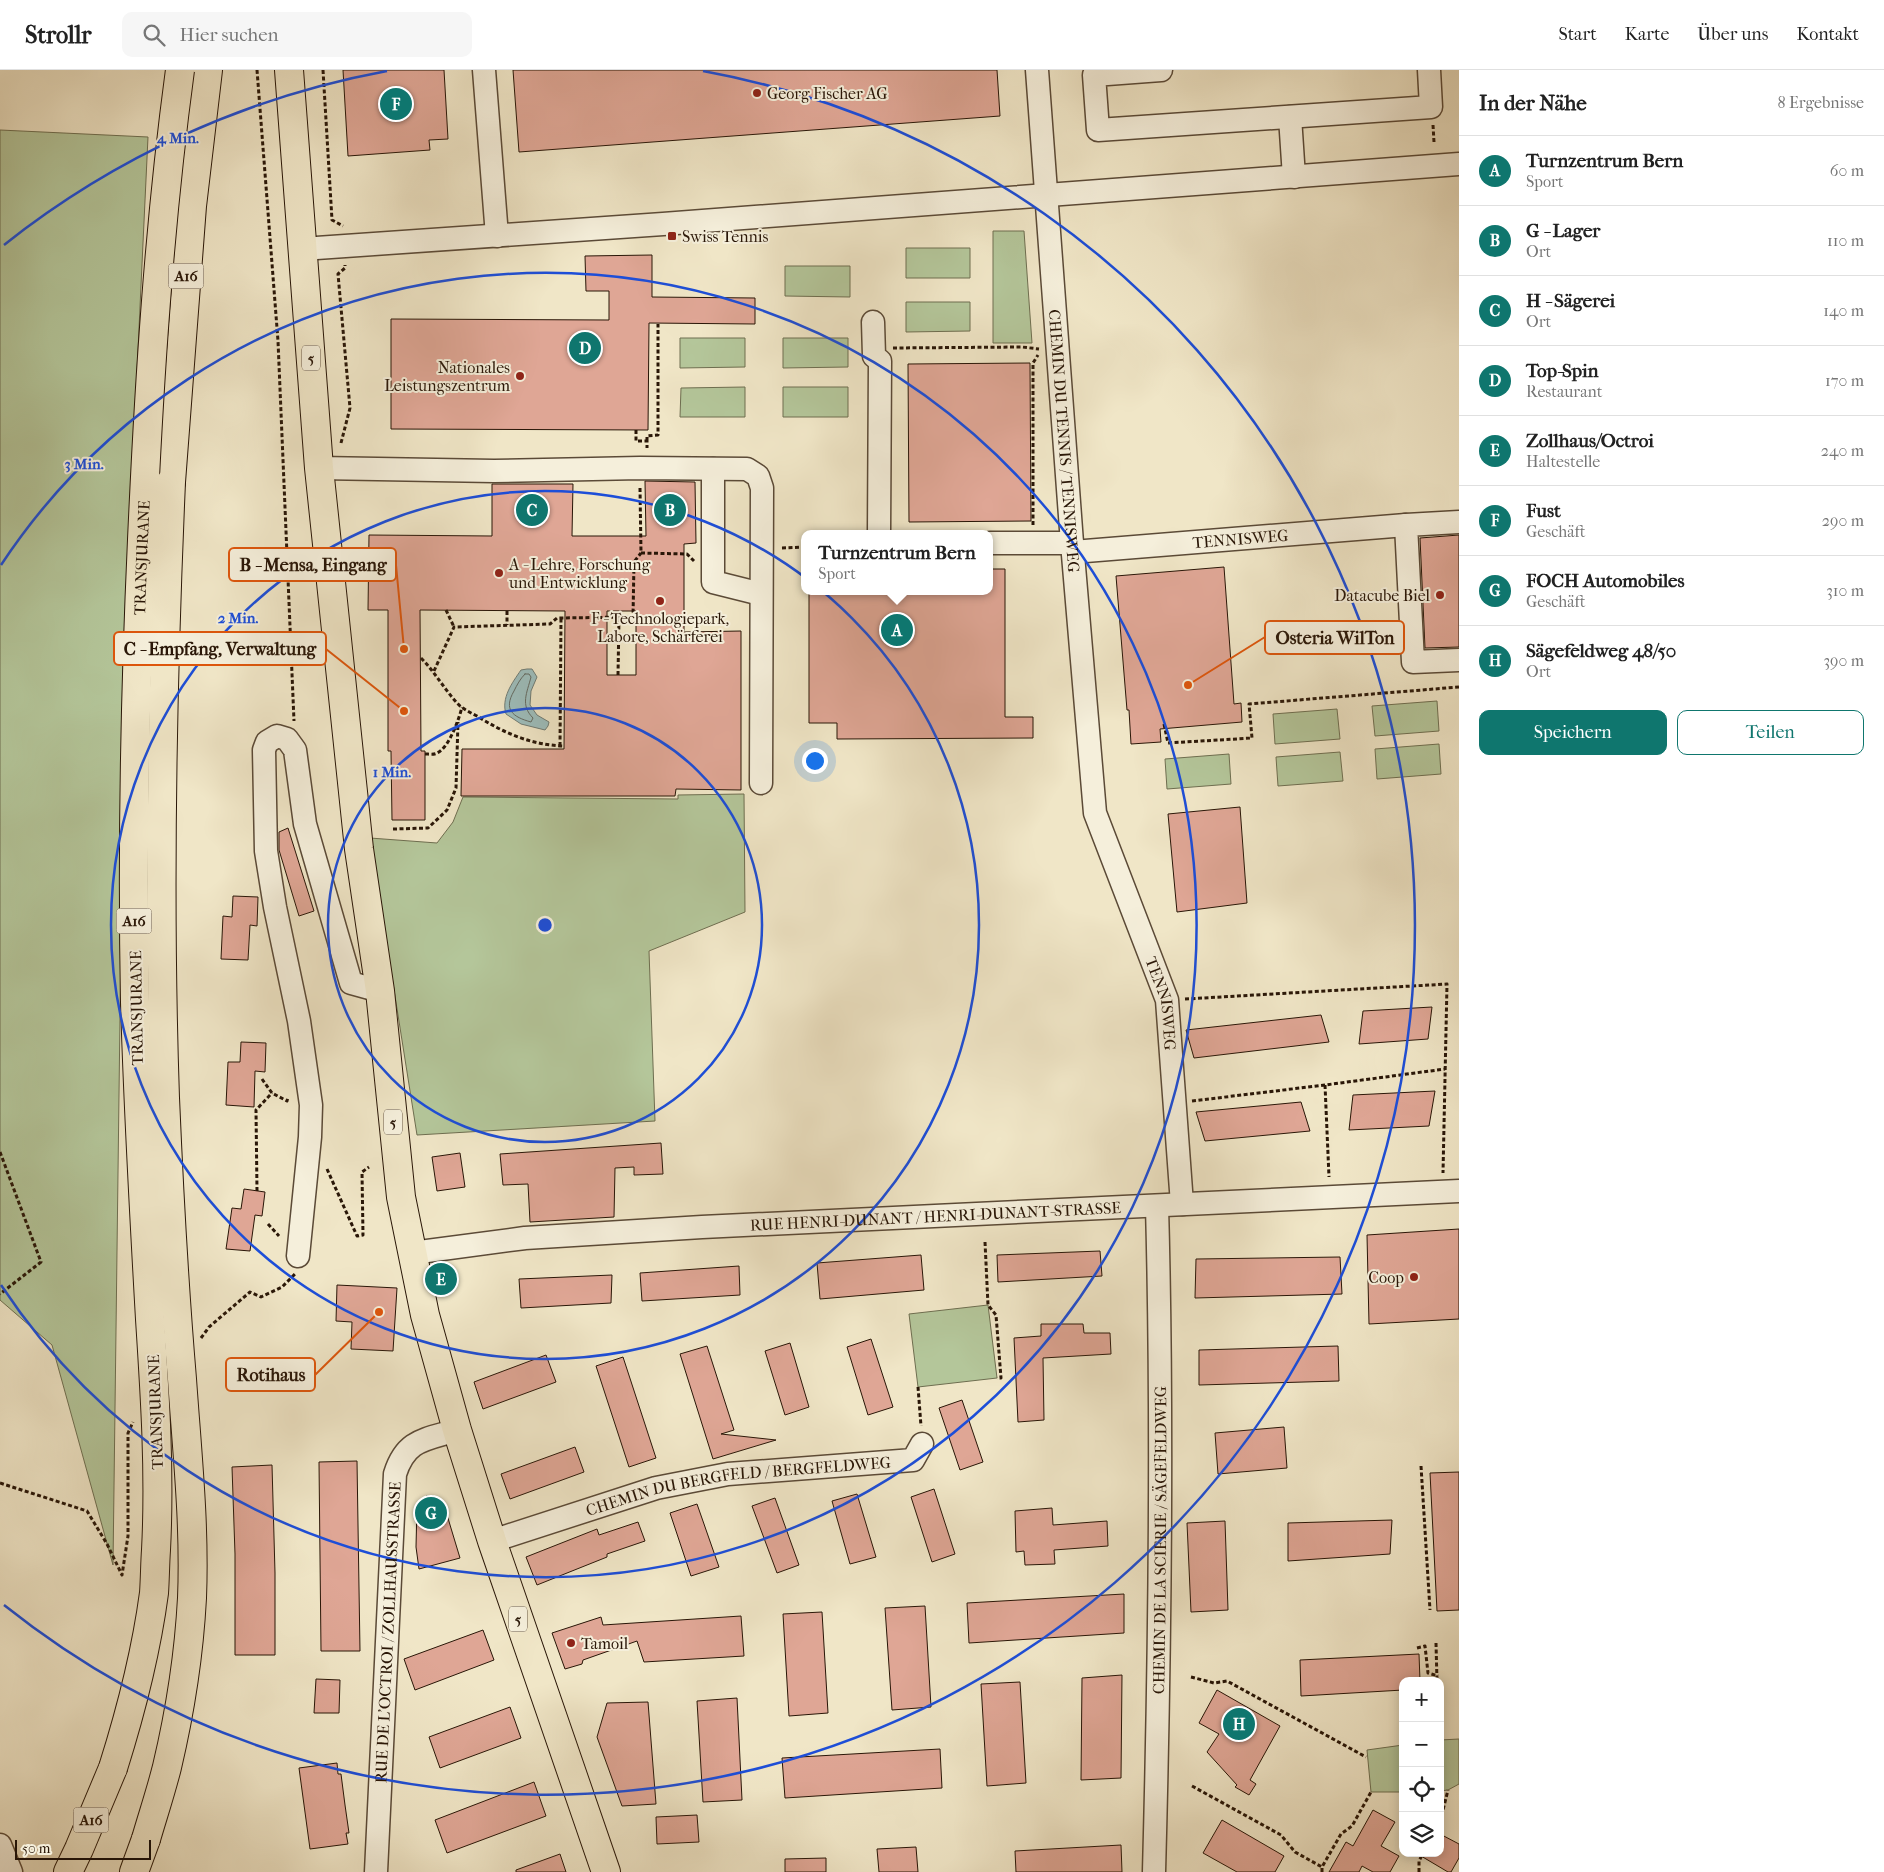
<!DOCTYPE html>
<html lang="de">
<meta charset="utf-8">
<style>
body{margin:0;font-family:"IM FELL French Canon",serif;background:#f6f6f6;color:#222}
.controls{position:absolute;right:15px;bottom:15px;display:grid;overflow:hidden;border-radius:10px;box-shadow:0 2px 12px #0003}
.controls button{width:45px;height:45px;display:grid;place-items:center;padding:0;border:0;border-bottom:1px solid #e0e0e0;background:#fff;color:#222;font:25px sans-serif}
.scale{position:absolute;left:15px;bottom:12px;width:136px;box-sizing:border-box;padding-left:5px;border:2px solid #291607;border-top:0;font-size:14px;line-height:18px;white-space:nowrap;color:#291607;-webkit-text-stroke:4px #f5efdb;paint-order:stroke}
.you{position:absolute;left:814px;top:690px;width:18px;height:18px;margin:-12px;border:4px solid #fff;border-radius:50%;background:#1a73e8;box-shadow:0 0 0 8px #1a73e833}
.badge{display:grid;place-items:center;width:32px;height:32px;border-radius:50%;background:#0f766e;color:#fff;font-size:16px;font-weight:700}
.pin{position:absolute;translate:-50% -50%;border:2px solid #fff;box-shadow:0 1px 5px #0006}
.popup{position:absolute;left:801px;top:460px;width:192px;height:65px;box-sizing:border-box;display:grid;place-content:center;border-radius:10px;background:#fff;filter:drop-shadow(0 1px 4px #0005);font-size:16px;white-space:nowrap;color:#767676}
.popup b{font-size:19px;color:#222}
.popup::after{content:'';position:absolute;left:50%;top:100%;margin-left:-10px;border:10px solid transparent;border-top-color:#fff}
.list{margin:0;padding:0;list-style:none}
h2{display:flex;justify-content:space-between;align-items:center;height:65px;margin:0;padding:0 20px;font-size:21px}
h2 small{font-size:16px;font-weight:400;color:#767676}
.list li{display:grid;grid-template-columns:32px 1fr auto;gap:15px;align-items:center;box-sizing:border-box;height:70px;padding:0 20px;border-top:1px solid #e0e0e0}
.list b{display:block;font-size:19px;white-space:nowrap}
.list p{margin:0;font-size:16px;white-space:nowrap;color:#767676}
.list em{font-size:16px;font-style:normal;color:#767676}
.actions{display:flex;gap:10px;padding:15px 20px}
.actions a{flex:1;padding:11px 0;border:1px solid #0f766e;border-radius:10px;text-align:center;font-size:18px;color:#0f766e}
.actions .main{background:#0f766e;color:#fff}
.icon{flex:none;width:28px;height:28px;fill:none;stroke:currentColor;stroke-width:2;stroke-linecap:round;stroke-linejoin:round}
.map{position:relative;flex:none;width:1459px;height:1802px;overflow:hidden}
header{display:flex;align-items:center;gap:30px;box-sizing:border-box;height:70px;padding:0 25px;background:#fff;border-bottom:1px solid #e0e0e0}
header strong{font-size:24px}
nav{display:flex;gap:28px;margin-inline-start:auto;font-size:18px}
.search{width:350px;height:45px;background:#f6f6f6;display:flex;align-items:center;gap:12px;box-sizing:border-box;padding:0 18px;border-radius:10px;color:#767676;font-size:19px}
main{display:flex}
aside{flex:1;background:#fff}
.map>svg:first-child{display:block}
</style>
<header>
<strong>Strollr</strong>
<div class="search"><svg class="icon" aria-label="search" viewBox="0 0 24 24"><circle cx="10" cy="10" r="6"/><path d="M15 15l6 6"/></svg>Hier suchen</div>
<nav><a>Start</a><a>Karte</a><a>Über uns</a><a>Kontakt</a></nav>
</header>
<main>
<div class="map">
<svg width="1459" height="1802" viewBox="0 0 1459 1802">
<rect width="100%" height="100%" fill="#f0e6c7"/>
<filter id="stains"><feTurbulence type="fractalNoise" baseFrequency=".004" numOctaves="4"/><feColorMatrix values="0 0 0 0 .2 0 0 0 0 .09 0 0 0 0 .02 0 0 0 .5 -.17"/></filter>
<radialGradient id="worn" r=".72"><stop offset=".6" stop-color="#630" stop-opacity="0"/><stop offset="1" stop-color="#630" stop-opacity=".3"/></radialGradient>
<!-- green -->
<path fill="#b4c69a" stroke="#6e6e50" d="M0,60L148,67L125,556L113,1495L52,1275L0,1230Z
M993,161H1024L1032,273H993Z
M906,178H970V208H906Z
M785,196H850V227L785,226Z
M906,232H970V261L906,262Z
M680,268H745V297L680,298Z
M783,268H848V297L783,298Z
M745,317V347H680L681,318Z
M783,317H848V347H783Z
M1437,631L1439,661L1375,666L1372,636Z
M1337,639L1340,669L1275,674L1273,644Z
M1439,674L1441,704L1377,709L1375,679Z
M1340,682L1343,711L1278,716L1276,687Z
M1229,684L1231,714L1167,719L1165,689Z
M744,724L745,842L649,881L655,1051L417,1065L370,768L437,773L453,752L463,727L678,729V725Z
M988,1235L997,1308L918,1317L909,1244Z
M1459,1669V1714L1448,1720L1440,1721V1670Z
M1403,1675V1722H1371L1367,1680Z"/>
<!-- water -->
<path fill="#9dbebd" stroke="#6f7b74" d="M527,599H532L537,607L531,621L530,635L537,645L549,652L548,656L545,660L521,654L506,644C501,628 512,613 521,600Z"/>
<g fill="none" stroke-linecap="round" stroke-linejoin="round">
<!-- shore -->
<path stroke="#636a62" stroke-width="1" d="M525,604H529L531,607C527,623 520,635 533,648L531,652C513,647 503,640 514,621C517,615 520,609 525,604Z"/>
</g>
<!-- building -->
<path fill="#dfa695" stroke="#291607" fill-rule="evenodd" d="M343,0H444L448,69L429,70L430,80L348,86Z
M513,0H997L1000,46L519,82Z
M652,185V227L755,228V254L649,253L648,360L391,359V249L609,250V221H586L585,186Z
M1030,293L1031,451L909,452L908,294Z
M645,411L695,412L696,473L684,474V562L741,561V720L676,719L675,726H461L462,679H564L565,541L420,540L421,681H425V750H392L391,681H388V540H368L369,465L492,466V414H573L572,466H646ZM607,541H636V605H607Z
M1459,465V577L1425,578L1420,468Z
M1224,497L1234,634L1241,633L1242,652L1160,659L1161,672L1131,674L1129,640H1127L1116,506Z
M990,499H1005V647H1033V668L837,669V653H809V521H990Z
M1240,737L1247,833L1177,842L1168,744Z
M288,758L314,841L299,846L279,780V762Z
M233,826L258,827L257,856L250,855L248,890L221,889L223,846L232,847Z
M1432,937L1428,969L1359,974L1363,941Z
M1321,945L1329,972L1194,988L1186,960Z
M241,972L266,973L265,1002L255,1001L254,1037L226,1035L228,992H240Z
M1435,1021L1429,1056L1349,1060L1353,1025Z
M1301,1032L1310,1061L1205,1071L1196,1042Z
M661,1073L663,1104L634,1105V1097L615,1098L614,1147L530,1152L528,1114L503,1115L500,1084Z
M460,1083L465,1117L437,1121L432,1087Z
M244,1119L265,1122L262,1146L255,1145L250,1181L226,1179L232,1138L241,1139Z
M1459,1159V1249L1369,1254L1367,1165Z
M1100,1181L1102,1206L998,1212L997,1185Z
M921,1185L924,1220L820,1229L817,1193Z
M1340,1187L1342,1224L1195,1228L1196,1189Z
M739,1196L740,1225L642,1231L640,1203Z
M612,1205L611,1233L521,1238L519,1209Z
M337,1215L397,1218L393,1281L351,1279L352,1252L336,1251Z
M1041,1254H1083L1084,1263H1110L1111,1284L1043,1288L1044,1350L1018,1352L1014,1268L1041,1266Z
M871,1269L893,1337L868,1345L847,1277Z
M790,1273L809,1337L785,1345L765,1281Z
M707,1276L734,1360L721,1364L776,1370L713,1389L680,1284Z
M1338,1276L1339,1311L1199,1315V1280Z
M546,1285L556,1312L483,1339L474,1312Z
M623,1287L656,1388L629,1397L596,1296Z
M962,1330L983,1392L960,1400L939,1338Z
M1284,1357L1287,1398L1218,1404L1215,1363Z
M575,1377L584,1402L510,1429L501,1404Z
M357,1391L360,1581H321L319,1392Z
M272,1395L275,1503V1585H235V1484L232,1397Z
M1459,1402V1540L1437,1541L1430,1403Z
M934,1419L955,1484L932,1492L911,1427Z
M857,1424L876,1487L850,1494L832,1431Z
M426,1426H433L440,1430L444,1435L460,1488L419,1499L416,1477L417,1435Z
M775,1428L799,1495L777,1503L752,1436Z
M697,1434L719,1497L691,1506L670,1443Z
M1052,1438L1053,1455L1107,1451L1108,1476L1054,1480L1055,1494L1025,1495L1024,1481L1016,1482L1015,1441Z
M1392,1450L1390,1484L1288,1491V1453Z
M1225,1451L1228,1540L1191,1542L1187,1453Z
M638,1452L645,1471L607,1484V1487L537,1515L526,1487L597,1459L599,1465Z
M1124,1524V1563L969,1573L967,1533Z
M925,1536L931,1637L892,1640L885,1538Z
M822,1542L828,1643L789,1646L783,1544Z
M741,1546L744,1586L644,1592L637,1571L583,1590L582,1594L565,1599L552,1563L601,1547L603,1555Z
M483,1560L494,1590L415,1620L404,1589Z
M1419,1584L1420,1611H1403V1620L1301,1626L1300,1590Z
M1122,1605L1121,1708L1081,1710L1082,1608Z
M316,1609L340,1610L339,1643H314Z
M1020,1612L1026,1713L987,1716L981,1614Z
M1217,1620L1280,1656L1250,1710L1256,1714L1249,1725L1235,1717L1237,1715L1207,1682L1219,1664L1199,1653Z
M737,1628L742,1730L703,1732L697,1631Z
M648,1632L656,1734L622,1736L597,1667L607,1633Z
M510,1637L521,1668L440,1698L429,1667Z
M940,1679L942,1718L785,1728L782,1688Z
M337,1693L338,1704H341L345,1735L349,1763H346L348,1774L310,1779L299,1698Z
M534,1712L546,1746L447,1783L435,1750Z
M1373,1740L1395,1752L1381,1776L1399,1786L1390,1802H1373L1362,1796L1359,1802H1329L1346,1772L1353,1776Z
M697,1745L699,1772L657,1774L656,1747Z
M1222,1750L1284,1786L1275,1802H1237L1203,1783Z
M1440,1764L1459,1774V1788L1451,1802H1448L1416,1783H1440Z
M1121,1775L1122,1802H1016L1015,1781Z
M916,1777L918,1802H879L877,1779Z
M560,1784L566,1802H516V1800Z
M826,1788V1802H785V1789Z"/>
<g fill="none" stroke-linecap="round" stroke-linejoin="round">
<!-- minor casing -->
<g stroke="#5b4a37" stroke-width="25">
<g id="minor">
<path d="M484,0L497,166"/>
<path id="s1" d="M1037,0L1072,473L1095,743L1167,930L1182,1134"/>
<path d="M1161,0L1094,5L1098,60L1431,37L1429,0"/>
<path d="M1290,47L1294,107"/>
<path d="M302,179L663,154L1459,94"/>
<path d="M873,252L874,286L880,291L879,464"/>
<path d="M319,398L494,401L640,398L747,399L758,406L762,418L761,713"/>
<path d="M713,399V512L761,524"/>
<path d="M1459,452L1406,455L1413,592L1459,590"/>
<path d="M990,473H1072"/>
<path id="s2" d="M1073,482L1406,455"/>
<path id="s3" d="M412,1183L525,1168L702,1157L1459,1121"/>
<path d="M298,1186L310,1067L311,1035L299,951L275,837L266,781L264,680L267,672L277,666L287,669L295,680L305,754L351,913L380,921"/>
<path id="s4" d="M492,1471L656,1418L728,1404L913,1390L922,1374"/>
<path d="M0,1775L11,1802"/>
<path id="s5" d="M376,1802L395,1404C406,1369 425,1370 457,1360"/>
<path id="s6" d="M1154,1802C1160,1580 1163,1358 1157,1136"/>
</g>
</g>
<!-- major casing -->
<g stroke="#291607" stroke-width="30">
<path id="major" d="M289,0L319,398L359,779L380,921L401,1127L425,1245L457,1360L492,1471L606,1802"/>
</g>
<!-- highway casing -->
<g stroke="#291607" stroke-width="30">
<path id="highway" d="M171,412L192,136L208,0
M68,1802L79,1779L113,1698
M134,1802L146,1769"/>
</g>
<!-- path -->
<path stroke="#291607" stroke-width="3" stroke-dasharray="4 2.5" stroke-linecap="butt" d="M257,0L278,271L294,651
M323,0L332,150L343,156
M1433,55L1434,72
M893,278L1022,277L1039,279
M636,360V371H647V378
M647,371V366L658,365V254
M341,373L350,338L338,204L345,198V195
M640,418L641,483L687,484L694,491
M1033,455V293L1038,285
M782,478L804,477
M446,540L454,557
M507,541V555
M421,588C436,603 445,621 460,636C465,640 471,643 477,646C504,663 531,675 564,676
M434,601L454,557L550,554L557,548L633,547L634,492L641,483
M618,605L619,548
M1164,654L1168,673L1252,668L1249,634L1459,617
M560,676L561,548
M425,684C429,684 434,685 437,683C449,678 459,649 462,637
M393,759L428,758L447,740L456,718L458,652
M1185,929L1447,914L1443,1103
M262,1009L272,1023L287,1031L288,1027
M1325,1015L1329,1107
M1192,1031L1325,1015L1445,999
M0,1082L41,1192L0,1224
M327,1099L357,1166L363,1165L362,1102L369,1097
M257,1121L256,1040L272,1023
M268,1154L279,1166
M985,1172L988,1235L996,1245L1001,1308H997
M201,1268L209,1257L250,1222L261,1227L282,1217L295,1204
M918,1317L921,1356
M1421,1396L1430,1540
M0,1413L87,1441L107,1474L122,1505L128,1466V1363L133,1352
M1436,1573L1437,1611
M1417,1578L1425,1576L1428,1603L1438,1606
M1191,1607L1214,1613L1227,1611L1366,1687
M1192,1716L1281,1765L1295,1782L1322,1797
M1440,1752L1448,1720
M1322,1802V1797L1341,1764L1352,1756L1371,1722
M1419,1802V1791L1423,1783"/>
<!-- minor -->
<use href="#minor" stroke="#f5efdb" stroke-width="22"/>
<!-- major -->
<use href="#major" stroke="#f0e6c7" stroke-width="28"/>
<!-- highway -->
<use href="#highway" stroke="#f0e6c7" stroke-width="28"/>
<!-- highway-bridge casing -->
<g stroke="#291607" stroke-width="30" stroke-linecap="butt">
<g id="highway-bridge">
<path id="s7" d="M113,1698C131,1641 146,1583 154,1523C155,1509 155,1494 156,1480C160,1403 155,1326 150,1249C144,1144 138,1038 135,932C132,778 135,624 142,470C149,313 159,155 180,0"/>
<path d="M146,1769C153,1745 161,1721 167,1697C180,1642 189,1584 192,1528C195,1455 187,1381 182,1309C174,1215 169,1122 165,1028C158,823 162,618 171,412"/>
</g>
</g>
<!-- highway-bridge -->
<use href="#highway-bridge" stroke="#f0e6c7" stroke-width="28"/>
</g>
<!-- distance rings -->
<g fill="none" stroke="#1d4ed8" stroke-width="2.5">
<circle cx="545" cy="855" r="217"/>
<circle cx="545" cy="855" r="434"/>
<path d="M1 495A652 652 0 1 1 1 1215"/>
<path d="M4 175A869 869 0 0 1 387 1M703 1A869 869 0 1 1 4 1535"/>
</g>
<!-- markers -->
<g fill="#8f2418" stroke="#f5efdb" stroke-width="2">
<circle cx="757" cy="23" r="5"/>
<rect x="667" y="161" width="10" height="10" rx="2.5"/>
<circle cx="520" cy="306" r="5"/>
<circle cx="499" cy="503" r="5"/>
<circle cx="1440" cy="525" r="5"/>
<circle cx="660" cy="531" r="5"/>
<circle cx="1414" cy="1207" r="5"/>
<circle cx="571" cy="1573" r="5"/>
</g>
<g text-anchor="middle" stroke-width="4" stroke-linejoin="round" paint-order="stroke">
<!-- shield labels -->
<g fill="#f5efdb" stroke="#665747" stroke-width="1">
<rect x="168.5" y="193.5" width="35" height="25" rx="4"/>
<rect x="302" y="275.5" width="18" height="25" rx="4"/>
<rect x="116.5" y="838.5" width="35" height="25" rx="4"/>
<rect x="384" y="1039.5" width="18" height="25" rx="4"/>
<rect x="509" y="1536.5" width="18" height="25" rx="4"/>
<rect x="73.5" y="1737.5" width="35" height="25" rx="4"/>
</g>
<g font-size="15" font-weight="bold" fill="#291607">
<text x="186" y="211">A16</text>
<text x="311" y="293">5</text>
<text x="134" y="856">A16</text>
<text x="393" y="1057">5</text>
<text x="518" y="1554">5</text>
<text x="91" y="1755">A16</text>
</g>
<!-- poi labels -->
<g font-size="16" fill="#291607" stroke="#f5efdb" text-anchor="start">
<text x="767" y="29">Georg Fischer AG</text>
<text x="682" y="172">Swiss Tennis</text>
<text x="510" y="303" text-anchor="end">Nationales<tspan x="510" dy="18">Leistungszentrum</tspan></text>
<text x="509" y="500">A - Lehre, Forschung<tspan x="509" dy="18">und Entwicklung</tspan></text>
<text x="1430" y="531" text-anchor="end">Datacube Biel</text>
<text x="660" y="554" text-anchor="middle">F - Technologiepark,<tspan x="660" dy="18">Labore, Schärferei</tspan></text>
<text x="1404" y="1213" text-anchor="end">Coop</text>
<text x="581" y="1579">Tamoil</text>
</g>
<!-- street labels -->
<g font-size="16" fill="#291607" stroke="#f5efdb">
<text dy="6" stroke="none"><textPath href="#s1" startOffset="372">CHEMIN DU TENNIS / TENNISWEG</textPath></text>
<text dy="6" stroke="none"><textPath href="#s2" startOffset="168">TENNISWEG</textPath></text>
<text dy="6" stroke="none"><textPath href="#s7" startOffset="1216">TRANSJURANE</textPath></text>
<text dy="6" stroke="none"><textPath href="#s1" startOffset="948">TENNISWEG</textPath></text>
<text transform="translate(136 938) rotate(-91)" y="6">TRANSJURANE</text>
<text dy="6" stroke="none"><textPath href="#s3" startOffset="525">RUE HENRI-DUNANT / HENRI-DUNANT-STRASSE</textPath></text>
<text transform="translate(155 1342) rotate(-92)" y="6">TRANSJURANE</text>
<text dy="6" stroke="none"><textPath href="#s4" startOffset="254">CHEMIN DU BERGFELD / BERGFELDWEG</textPath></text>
<text dy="6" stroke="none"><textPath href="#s6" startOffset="332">CHEMIN DE LA SCIERIE / SÄGEFELDWEG</textPath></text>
<text dy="6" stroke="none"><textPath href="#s5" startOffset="240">RUE DE L'OCTROI / ZOLLHAUSSTRASSE</textPath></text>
</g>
</g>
<circle cx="545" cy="855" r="8" fill="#1d4ed8" stroke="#f5efdb" stroke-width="2.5"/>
<g font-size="15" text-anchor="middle" font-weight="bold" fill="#1d4ed8" stroke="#f5efdb" stroke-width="4" stroke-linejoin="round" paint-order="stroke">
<text x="178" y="73">4 Min.</text>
<text x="84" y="399">3 Min.</text>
<text x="238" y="553">2 Min.</text>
<text x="392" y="707">1 Min.</text>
</g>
<!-- callouts -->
<path fill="none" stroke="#de560c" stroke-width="2" d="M404 579L396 495M1188 615L1265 567M404 641L326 579M379 1242L315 1305"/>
<g fill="#de560c" stroke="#f5efdb" stroke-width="2">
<circle cx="404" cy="579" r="5"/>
<circle cx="1188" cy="615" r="5"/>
<circle cx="404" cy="641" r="5"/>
<circle cx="379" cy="1242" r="5"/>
</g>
<g fill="#f5efdb" stroke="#de560c" stroke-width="2">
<rect x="229" y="478" width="167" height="33" rx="5"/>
<rect x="1265" y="551" width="139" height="33" rx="5"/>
<rect x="114" y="562" width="212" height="33" rx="5"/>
<rect x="226" y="1288" width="89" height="33" rx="5"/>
</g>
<g font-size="18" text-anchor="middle" font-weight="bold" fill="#291607">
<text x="313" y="501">B - Mensa, Eingang</text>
<text x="1335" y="574">Osteria WilTon</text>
<text x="220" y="585">C - Empfang, Verwaltung</text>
<text x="271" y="1311">Rotihaus</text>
</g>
<rect width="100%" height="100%" filter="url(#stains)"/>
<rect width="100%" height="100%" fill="url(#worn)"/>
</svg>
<div class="controls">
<button>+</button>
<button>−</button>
<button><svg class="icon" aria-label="locate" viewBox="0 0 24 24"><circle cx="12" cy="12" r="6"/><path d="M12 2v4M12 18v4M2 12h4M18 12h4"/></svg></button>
<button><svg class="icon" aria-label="layers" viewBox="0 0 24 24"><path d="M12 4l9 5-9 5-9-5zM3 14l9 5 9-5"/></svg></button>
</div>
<div class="scale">50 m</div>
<div class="you"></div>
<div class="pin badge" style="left:897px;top:560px">A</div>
<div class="popup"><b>Turnzentrum Bern</b>Sport</div>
<div class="pin badge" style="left:670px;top:440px">B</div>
<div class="pin badge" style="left:532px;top:440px">C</div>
<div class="pin badge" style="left:585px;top:278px">D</div>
<div class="pin badge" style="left:441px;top:1209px">E</div>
<div class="pin badge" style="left:396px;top:34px">F</div>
<div class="pin badge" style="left:431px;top:1443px">G</div>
<div class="pin badge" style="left:1239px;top:1654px">H</div>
</div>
<aside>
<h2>In der Nähe<small>8 Ergebnisse</small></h2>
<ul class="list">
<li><span class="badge">A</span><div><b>Turnzentrum Bern</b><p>Sport</p></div><em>60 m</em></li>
<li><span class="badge">B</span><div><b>G - Lager</b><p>Ort</p></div><em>110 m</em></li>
<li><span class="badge">C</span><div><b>H - Sägerei</b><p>Ort</p></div><em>140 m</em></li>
<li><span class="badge">D</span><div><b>Top-Spin</b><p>Restaurant</p></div><em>170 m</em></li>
<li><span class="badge">E</span><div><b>Zollhaus/Octroi</b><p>Haltestelle</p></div><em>240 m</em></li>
<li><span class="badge">F</span><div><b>Fust</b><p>Geschäft</p></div><em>290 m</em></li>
<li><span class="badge">G</span><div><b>FOCH Automobiles</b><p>Geschäft</p></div><em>310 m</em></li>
<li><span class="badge">H</span><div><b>Sägefeldweg 48/50</b><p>Ort</p></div><em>390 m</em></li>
</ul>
<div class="actions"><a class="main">Speichern</a><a>Teilen</a></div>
</aside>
</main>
